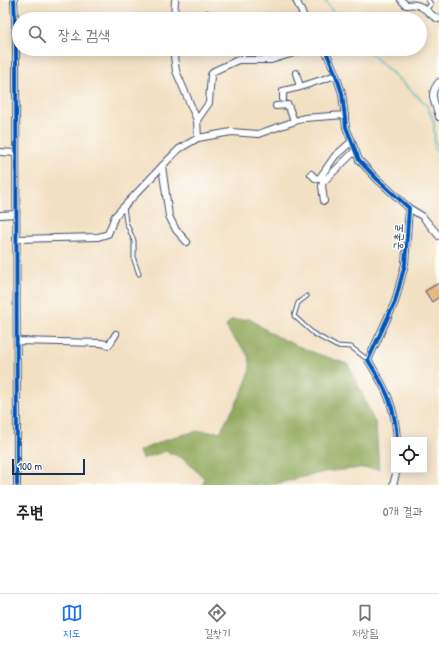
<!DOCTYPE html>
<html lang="ko">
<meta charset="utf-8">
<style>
body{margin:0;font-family:"Patrick Hand","Poor Story",sans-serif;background:#f6f6f6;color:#222}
.controls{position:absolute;right:12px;bottom:12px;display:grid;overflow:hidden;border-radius:0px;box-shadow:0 2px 10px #0003}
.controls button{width:36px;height:36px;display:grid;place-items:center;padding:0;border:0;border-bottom:1px solid #e0e0e0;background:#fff;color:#222;font:20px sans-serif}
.scale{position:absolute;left:12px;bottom:10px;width:73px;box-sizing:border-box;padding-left:4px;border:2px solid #1b2f5e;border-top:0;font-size:11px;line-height:14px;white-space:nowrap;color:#1b2f5e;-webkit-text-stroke:3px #fdfcf7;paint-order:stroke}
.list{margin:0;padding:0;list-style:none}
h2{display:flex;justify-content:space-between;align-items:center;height:52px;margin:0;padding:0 16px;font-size:17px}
h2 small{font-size:13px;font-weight:400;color:#767676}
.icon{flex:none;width:22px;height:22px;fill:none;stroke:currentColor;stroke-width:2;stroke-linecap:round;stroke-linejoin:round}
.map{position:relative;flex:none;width:439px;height:485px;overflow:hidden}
.search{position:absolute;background:#fff;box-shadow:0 2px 10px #0003;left:12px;right:12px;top:12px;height:44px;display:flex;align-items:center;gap:10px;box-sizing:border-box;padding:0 14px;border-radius:22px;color:#767676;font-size:15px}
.sheet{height:108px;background:#fff}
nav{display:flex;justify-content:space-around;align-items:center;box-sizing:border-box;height:56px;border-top:1px solid #e0e0e0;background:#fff;font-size:11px;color:#767676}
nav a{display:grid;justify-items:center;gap:2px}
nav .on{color:#1a73e8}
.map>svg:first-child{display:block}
</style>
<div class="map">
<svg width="439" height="485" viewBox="0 0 439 485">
<rect width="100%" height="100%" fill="#fdfcf7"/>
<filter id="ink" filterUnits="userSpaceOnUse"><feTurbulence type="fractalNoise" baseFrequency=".025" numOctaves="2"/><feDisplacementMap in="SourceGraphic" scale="8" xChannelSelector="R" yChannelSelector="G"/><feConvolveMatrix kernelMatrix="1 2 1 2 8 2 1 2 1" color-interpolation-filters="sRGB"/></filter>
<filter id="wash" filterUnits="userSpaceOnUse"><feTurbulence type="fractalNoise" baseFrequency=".012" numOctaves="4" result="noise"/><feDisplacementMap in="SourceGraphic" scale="16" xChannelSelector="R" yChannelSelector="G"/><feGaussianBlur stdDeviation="0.9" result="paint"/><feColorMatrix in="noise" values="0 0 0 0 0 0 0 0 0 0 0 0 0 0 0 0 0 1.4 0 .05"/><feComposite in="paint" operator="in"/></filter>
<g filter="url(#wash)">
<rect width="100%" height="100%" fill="#f2e0c2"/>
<!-- forest -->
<path fill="#8ea658" stroke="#546a5b" d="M250,319C279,341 313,353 348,364L376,425L379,469L361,468L324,472L271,485H203L204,478L184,459L166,451L142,459L139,451L173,437L198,431L220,432C228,417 256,374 249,358C243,345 231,339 226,326L231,320Z"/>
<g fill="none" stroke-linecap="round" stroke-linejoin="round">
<!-- stream -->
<path stroke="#46b5bf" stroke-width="1.5" d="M325,0L337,19
M366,49L427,105L434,123L435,149L439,157"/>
</g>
<g id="blocks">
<!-- building -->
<path fill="#e6b97e" d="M439,283V297L432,302L425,291Z"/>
</g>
</g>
<g filter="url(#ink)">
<use href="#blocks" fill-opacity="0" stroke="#3b4a6d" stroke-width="1"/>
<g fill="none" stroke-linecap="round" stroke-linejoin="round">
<!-- lane casing -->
<g stroke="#3b4a6d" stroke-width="5">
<path id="lane" d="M426,10L431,4L428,0
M124,207L126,222L134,241V260L139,274
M307,296L298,303L294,316L314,334L336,346L351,347L368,360"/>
</g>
<!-- street casing -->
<g stroke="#3b4a6d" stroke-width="8">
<path id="street" d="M14,0L16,43L17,485
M296,0L305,19
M401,0L406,5C409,5 413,4 416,5C425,6 431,17 439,19
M174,19L175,0
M202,19L207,14
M173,49L176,71L197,120
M325,49L336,75L342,93L346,127L359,160L377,179L409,208L405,264L395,302L368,360C386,389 395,405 397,440
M296,73L300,87L336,75
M439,82C427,96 436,102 439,117
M283,99V91L300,87
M276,106L288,105L294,121
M198,138L197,120L209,103L211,75L214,71L238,60H271L307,49
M0,152L16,153
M162,166L169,216L176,230L187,242
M311,174L315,178L319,179L335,156L351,142
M324,201L322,186L323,182L355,151
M409,208L422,216L439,236
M0,215L16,214
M16,239L98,237L108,234L115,216L167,161L179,149L198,138L231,132L258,134L304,118L345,115
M17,341L101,343L109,345L116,334
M393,485L397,470"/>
</g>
<!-- lane -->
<use href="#lane" stroke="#fff" stroke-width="3"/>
<!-- street -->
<use href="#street" stroke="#fff" stroke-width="6"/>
<!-- cycleway casing -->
<g stroke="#fdfcf7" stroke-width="6">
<path id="cycleway" d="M14,0L16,43L17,485
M325,49L336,75L342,93L346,127L359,160L377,179L409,208L405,264L395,302L368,360C386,389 395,405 397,440"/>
</g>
<!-- cycleway -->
<use href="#cycleway" stroke="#0057b8" stroke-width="4"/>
</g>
</g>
<g text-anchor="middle" stroke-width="3.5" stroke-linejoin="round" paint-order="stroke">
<!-- street labels -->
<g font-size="11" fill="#1b2f5e" stroke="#fdfcf7">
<text transform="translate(398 237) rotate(-86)" y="4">궁촌로</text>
</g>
</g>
</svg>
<div class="controls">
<button><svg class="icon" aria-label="locate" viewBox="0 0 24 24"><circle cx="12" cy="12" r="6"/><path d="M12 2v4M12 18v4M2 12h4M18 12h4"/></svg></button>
</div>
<div class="scale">100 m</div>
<div class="search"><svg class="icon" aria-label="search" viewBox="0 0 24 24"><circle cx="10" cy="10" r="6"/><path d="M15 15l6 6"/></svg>장소 검색</div>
</div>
<section class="sheet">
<h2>주변<small>0개 결과</small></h2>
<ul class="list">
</ul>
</section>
<nav>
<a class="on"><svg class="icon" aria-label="map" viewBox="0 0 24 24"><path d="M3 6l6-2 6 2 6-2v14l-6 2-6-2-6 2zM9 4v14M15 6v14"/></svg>지도</a>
<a><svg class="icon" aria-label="directions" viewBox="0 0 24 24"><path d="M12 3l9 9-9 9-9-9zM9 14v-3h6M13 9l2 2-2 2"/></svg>길찾기</a>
<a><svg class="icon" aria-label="saved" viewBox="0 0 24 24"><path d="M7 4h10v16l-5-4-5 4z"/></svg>저장됨</a>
</nav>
